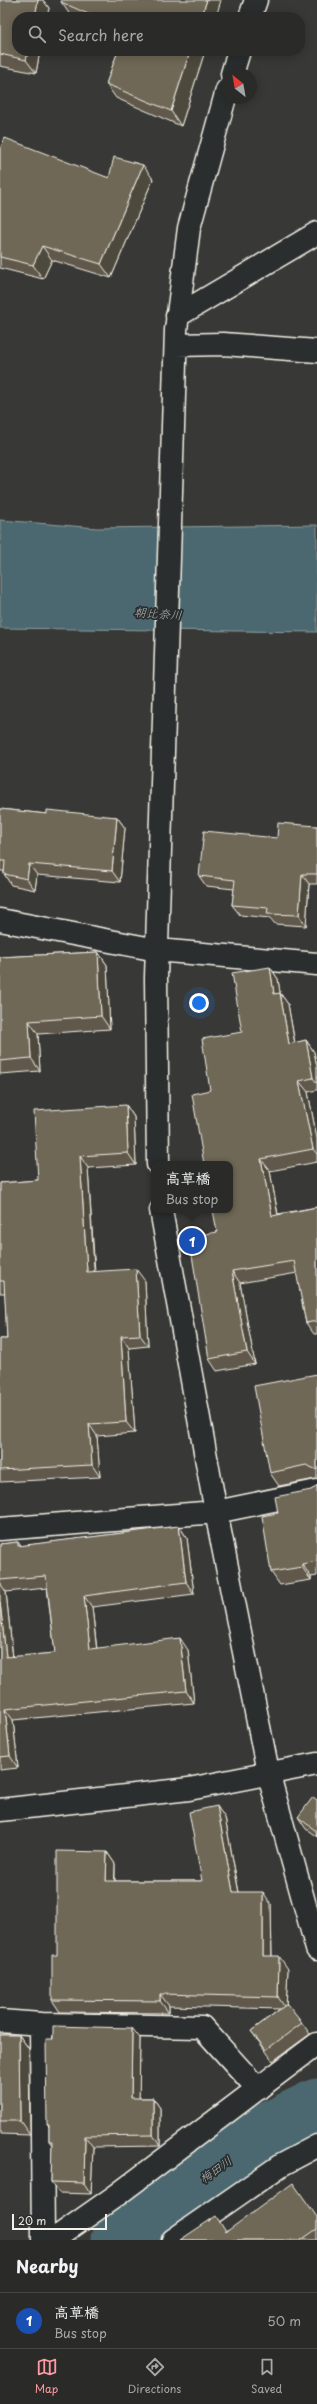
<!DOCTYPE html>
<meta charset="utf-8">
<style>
body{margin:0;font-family:"Playpen Sans","Klee One",sans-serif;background:#363734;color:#f1f3f6}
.compass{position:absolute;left:221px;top:68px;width:36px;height:36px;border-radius:50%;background:#2a2b28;box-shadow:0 2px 10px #0003;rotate:329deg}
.scale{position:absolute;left:12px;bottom:10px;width:95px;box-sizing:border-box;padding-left:4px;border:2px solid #f4f1e8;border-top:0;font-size:11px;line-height:14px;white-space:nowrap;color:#f4f1e8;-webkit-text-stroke:3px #2a2d2e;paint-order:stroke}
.you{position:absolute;left:199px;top:1003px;width:14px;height:14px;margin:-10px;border:3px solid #fff;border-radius:50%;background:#1a73e8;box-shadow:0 0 0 6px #1a73e833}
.badge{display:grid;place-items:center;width:26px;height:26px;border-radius:50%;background:#ff9aa2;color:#fff;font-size:13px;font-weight:700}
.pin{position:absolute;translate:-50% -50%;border:2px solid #fff;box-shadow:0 1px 4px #0006}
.popup{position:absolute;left:151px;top:1161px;width:82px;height:52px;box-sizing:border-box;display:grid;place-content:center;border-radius:8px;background:#2a2b28;filter:drop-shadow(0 1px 3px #0005);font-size:13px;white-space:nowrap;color:#a5a7a8}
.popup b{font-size:15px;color:#f1f3f6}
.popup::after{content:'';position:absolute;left:50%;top:100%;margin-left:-8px;border:8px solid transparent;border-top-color:#2a2b28}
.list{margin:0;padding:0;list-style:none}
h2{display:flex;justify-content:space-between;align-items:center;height:52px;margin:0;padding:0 16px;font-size:17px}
h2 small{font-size:13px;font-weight:400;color:#a5a7a8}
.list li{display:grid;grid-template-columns:26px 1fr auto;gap:12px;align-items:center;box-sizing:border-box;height:56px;padding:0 16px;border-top:1px solid #464745}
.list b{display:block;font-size:15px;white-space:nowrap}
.list p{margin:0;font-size:13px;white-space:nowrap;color:#a5a7a8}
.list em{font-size:13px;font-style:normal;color:#a5a7a8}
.icon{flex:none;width:22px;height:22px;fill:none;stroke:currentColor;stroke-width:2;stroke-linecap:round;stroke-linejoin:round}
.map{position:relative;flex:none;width:317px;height:2240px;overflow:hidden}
.search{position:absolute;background:#2a2b28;box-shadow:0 2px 10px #0003;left:12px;right:12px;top:12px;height:44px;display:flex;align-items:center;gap:10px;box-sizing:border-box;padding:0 14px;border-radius:16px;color:#a5a7a8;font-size:15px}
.sheet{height:108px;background:#2a2b28}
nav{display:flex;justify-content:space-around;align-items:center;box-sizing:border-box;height:56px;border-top:1px solid #464745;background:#2a2b28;font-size:11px;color:#a5a7a8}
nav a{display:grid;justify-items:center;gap:2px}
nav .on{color:#ff9aa2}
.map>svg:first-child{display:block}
</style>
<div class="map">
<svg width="317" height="2240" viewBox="0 0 317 2240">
<rect width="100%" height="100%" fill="#383936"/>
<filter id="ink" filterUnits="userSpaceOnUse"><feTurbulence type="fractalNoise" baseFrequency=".025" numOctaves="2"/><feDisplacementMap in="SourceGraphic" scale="8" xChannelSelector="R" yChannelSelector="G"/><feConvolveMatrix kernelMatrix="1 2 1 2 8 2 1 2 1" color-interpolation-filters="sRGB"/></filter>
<g filter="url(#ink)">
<!-- water -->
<path fill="#4c686f" stroke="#8f9f9f" d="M0,520L97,528L317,525V632L0,628Z"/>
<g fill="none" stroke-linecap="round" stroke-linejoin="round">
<!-- river -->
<path stroke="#4c686f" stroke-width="57" d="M119,2240L272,2129L317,2107"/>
<!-- minor casing -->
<g stroke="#f4f1e8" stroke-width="25">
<path id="minor" d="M250,17L256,0
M232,74L239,51
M177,316L317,233
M176,345L223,344L317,351
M0,920L157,950L317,964
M158,1164L156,978L176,330L189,228L227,90
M161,1210L216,1512L268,1772L317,1949
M0,1529L216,1512L317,1491
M0,1810L189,1789L317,1764
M0,2021L41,2024L202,2027L258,2089
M41,2024L43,2240
M53,2240L117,2195L317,2044
M173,2240L281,2165L317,2146"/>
</g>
<!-- minor -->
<use href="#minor" stroke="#2a2d2e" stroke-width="22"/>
</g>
<!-- wall -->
<path fill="#5f594b" stroke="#f4f1e8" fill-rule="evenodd" d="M0,0H43L49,8L47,17H17L40,51L36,73L0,66Z
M61,2L216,17H74L71,16Z
M118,51H205L181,126L116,98L106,84Z
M0,149L109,178L153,179L111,278L52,260L43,279L0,268Z
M0,809L47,814L117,817L125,828L120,882L37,875L35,890L11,885L4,874V871H0Z
M317,826V884H309L306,926L275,924L270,918L240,915L232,905L234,889L206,886L199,876L277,838Z
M98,952L107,965L110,1029L38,1034L40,1071L0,1074V957Z
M270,967L278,979L280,993L288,1004L295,1043L306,1040L314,1052L317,1067V1090L308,1092L317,1139V1162L270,1171L278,1214L317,1207V1334H314L306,1323L297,1273L240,1283L255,1364L217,1371L209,1359L217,1232L242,1032Z
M126,1105L134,1117L136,1165L88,1168L95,1272L145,1281L148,1346L129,1348L135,1433L97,1436L100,1477L0,1482V1339H7L5,1293H0V1183L38,1180Z
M317,1374V1479H315L279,1486L270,1473Z
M317,1485V1576L311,1577V1580L280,1585L271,1572L278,1513L311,1490L316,1487Z
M179,1526L187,1538L194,1594L92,1607L97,1649L188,1650L194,1703L13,1720L18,1768L0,1770V1544L18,1542L21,1546ZM47,1588L55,1653L13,1657L6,1592Z
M317,1800V1837L306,1829L298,1817Z
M225,1818L239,1892L271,1904L272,1956L288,1969L286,2005L302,2023L310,2034L273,2061L251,2031L280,2009L169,2006V2013L60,2012L52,2000L107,1852L115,1864V1881H202Z
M0,2035H19L29,2049L30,2135L0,2134Z
M140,2038L139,2098H153L160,2108V2146L93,2147L91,2194L59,2193L51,2182L52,2145L49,2141V2127L47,2125Z
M317,2217V2240H180L227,2231Z"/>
<!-- shaded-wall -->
<path fill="#4e483d" stroke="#f4f1e8" d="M38,0H43L49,8L47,17H35Z
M207,0H221L216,17H201Z
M28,51H40L36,73L26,60Z
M190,51H205L181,126L171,111Z
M143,165L153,179L111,278L101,264Z
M42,246L52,260L43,279L33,265Z
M117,817L125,828L120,882L112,871Z
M29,864L37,875L35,890L27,879Z
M302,874L309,884L306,926L299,915Z
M98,952L107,965L110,1029L101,1016Z
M270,967L278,979L282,1006L274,994Z
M280,993L288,1004L297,1056L289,1044Z
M29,1021L38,1034L40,1071L31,1058Z
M306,1040L314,1052L317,1067V1083L313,1078Z
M299,1081L308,1092L317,1139V1154L313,1149Z
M126,1105L134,1117L136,1165L128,1153Z
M80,1156L88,1168L95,1284L87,1272Z
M261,1159L270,1171L280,1227L272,1216Z
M136,1269L145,1281L148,1346L140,1335Z
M232,1271L240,1283L255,1364L247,1352Z
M121,1336L129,1348L135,1433L126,1422Z
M89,1424L97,1436L100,1477L92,1465Z
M179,1526L187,1538L194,1594L186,1582Z
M302,1564L311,1577V1580L302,1567Z
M0,1583L6,1592L14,1669L6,1657L0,1602Z
M84,1596L92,1607L98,1661L90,1649Z
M180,1638L188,1650L194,1703L186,1691Z
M5,1709L13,1720L18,1768L10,1756Z
M217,1806L225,1818L241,1904L233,1892Z
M107,1852L115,1864L114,1893L106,1881Z
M263,1892L271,1904L272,1968L263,1956Z
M279,1956L288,1969L286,2009L278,1997Z
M160,1994L169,2006V2013L160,2001Z
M132,2028L140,2038L139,2109L131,2098Z
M19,2035L29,2049L30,2135L20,2121Z
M153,2098L160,2108V2146L153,2135Z
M85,2136L93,2147L91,2194L84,2183Z"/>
<!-- building -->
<path fill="#6f6757" stroke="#f4f1e8" d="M0,0H38L35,17H17V51H28L26,60L0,54Z
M62,0H207L201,17H95L61,2Z
M118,51H190L171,111L106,84Z
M5,138L109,178L114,157L143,165L101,264L42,246L33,265L0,257V149Z
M0,809L47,814V810L117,817L112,871L29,864L27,879L4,874L5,861H0Z
M278,823L317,826V874H302L299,915L267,914L268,908L232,905L235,880L199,876L204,831L277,838Z
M98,952L101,1016L29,1021L31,1058L0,1061V957Z
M270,967L274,994L280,993L289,1044L306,1040L313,1078L299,1081L313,1149L261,1159L272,1216L317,1207V1321L306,1323L294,1261L232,1271L247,1352L209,1359L189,1237L217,1232L213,1210H230V1164H204L192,1094L210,1090L202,1039L242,1032L232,973Z
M126,1105L128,1153L80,1156L87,1272L136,1269L140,1335L121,1336L126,1422L89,1424L92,1465L0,1470V1339H7L4,1281H0V1183L38,1180L34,1111Z
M317,1374V1470L306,1465L270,1473L254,1386Z
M317,1485V1561L302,1564V1567L271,1572L262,1516L278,1513L275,1497L311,1490L316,1487Z
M179,1526L186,1582L84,1596L90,1649L180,1638L186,1691L5,1709L10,1756L0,1757V1602L6,1657L55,1653L46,1576L0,1580V1544L18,1542V1546Z
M313,1797L317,1800V1837L316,1831L298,1817Z
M217,1806L233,1892H263V1956H279L278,1997L160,1994V2001L52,2000V1955H57V1851L107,1852L106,1881H202L189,1812Z
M287,2004L302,2023L266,2050L251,2031Z
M53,2026L132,2028L131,2098H153V2135L85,2136L84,2183L51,2182L52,2141H49V2125H47L46,2039H53Z
M0,2035H19L20,2121H0Z
M293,2183L317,2217V2229L301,2240H180L216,2216L226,2232Z"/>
</g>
<g text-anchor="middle" stroke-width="3.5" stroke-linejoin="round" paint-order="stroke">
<!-- water labels -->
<g font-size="12" font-style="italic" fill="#b1bab8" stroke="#2a2d2e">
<text transform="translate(158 614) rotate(4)" y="4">朝比奈川</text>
<text transform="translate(216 2170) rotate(-36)" y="4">梅田川</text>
</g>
</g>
</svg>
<svg class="compass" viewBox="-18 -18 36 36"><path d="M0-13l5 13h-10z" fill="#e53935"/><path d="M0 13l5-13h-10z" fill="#a5a7a8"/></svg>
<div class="scale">20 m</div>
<div class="you"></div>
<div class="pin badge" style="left:192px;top:1241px;background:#1a4fb4">1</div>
<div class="popup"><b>高草橋</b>Bus stop</div>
<div class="search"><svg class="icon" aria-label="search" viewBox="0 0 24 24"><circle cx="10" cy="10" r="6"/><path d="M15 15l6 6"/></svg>Search here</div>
</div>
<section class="sheet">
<h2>Nearby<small></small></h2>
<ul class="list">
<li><span class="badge" style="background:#1a4fb4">1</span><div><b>高草橋</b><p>Bus stop</p></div><em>50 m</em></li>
</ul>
</section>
<nav>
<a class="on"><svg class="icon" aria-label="map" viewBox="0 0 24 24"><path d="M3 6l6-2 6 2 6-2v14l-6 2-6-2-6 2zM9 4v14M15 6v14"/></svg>Map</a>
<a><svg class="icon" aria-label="directions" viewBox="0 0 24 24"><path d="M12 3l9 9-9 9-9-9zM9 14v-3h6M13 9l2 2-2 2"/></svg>Directions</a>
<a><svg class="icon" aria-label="saved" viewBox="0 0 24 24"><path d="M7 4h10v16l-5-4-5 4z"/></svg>Saved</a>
</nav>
